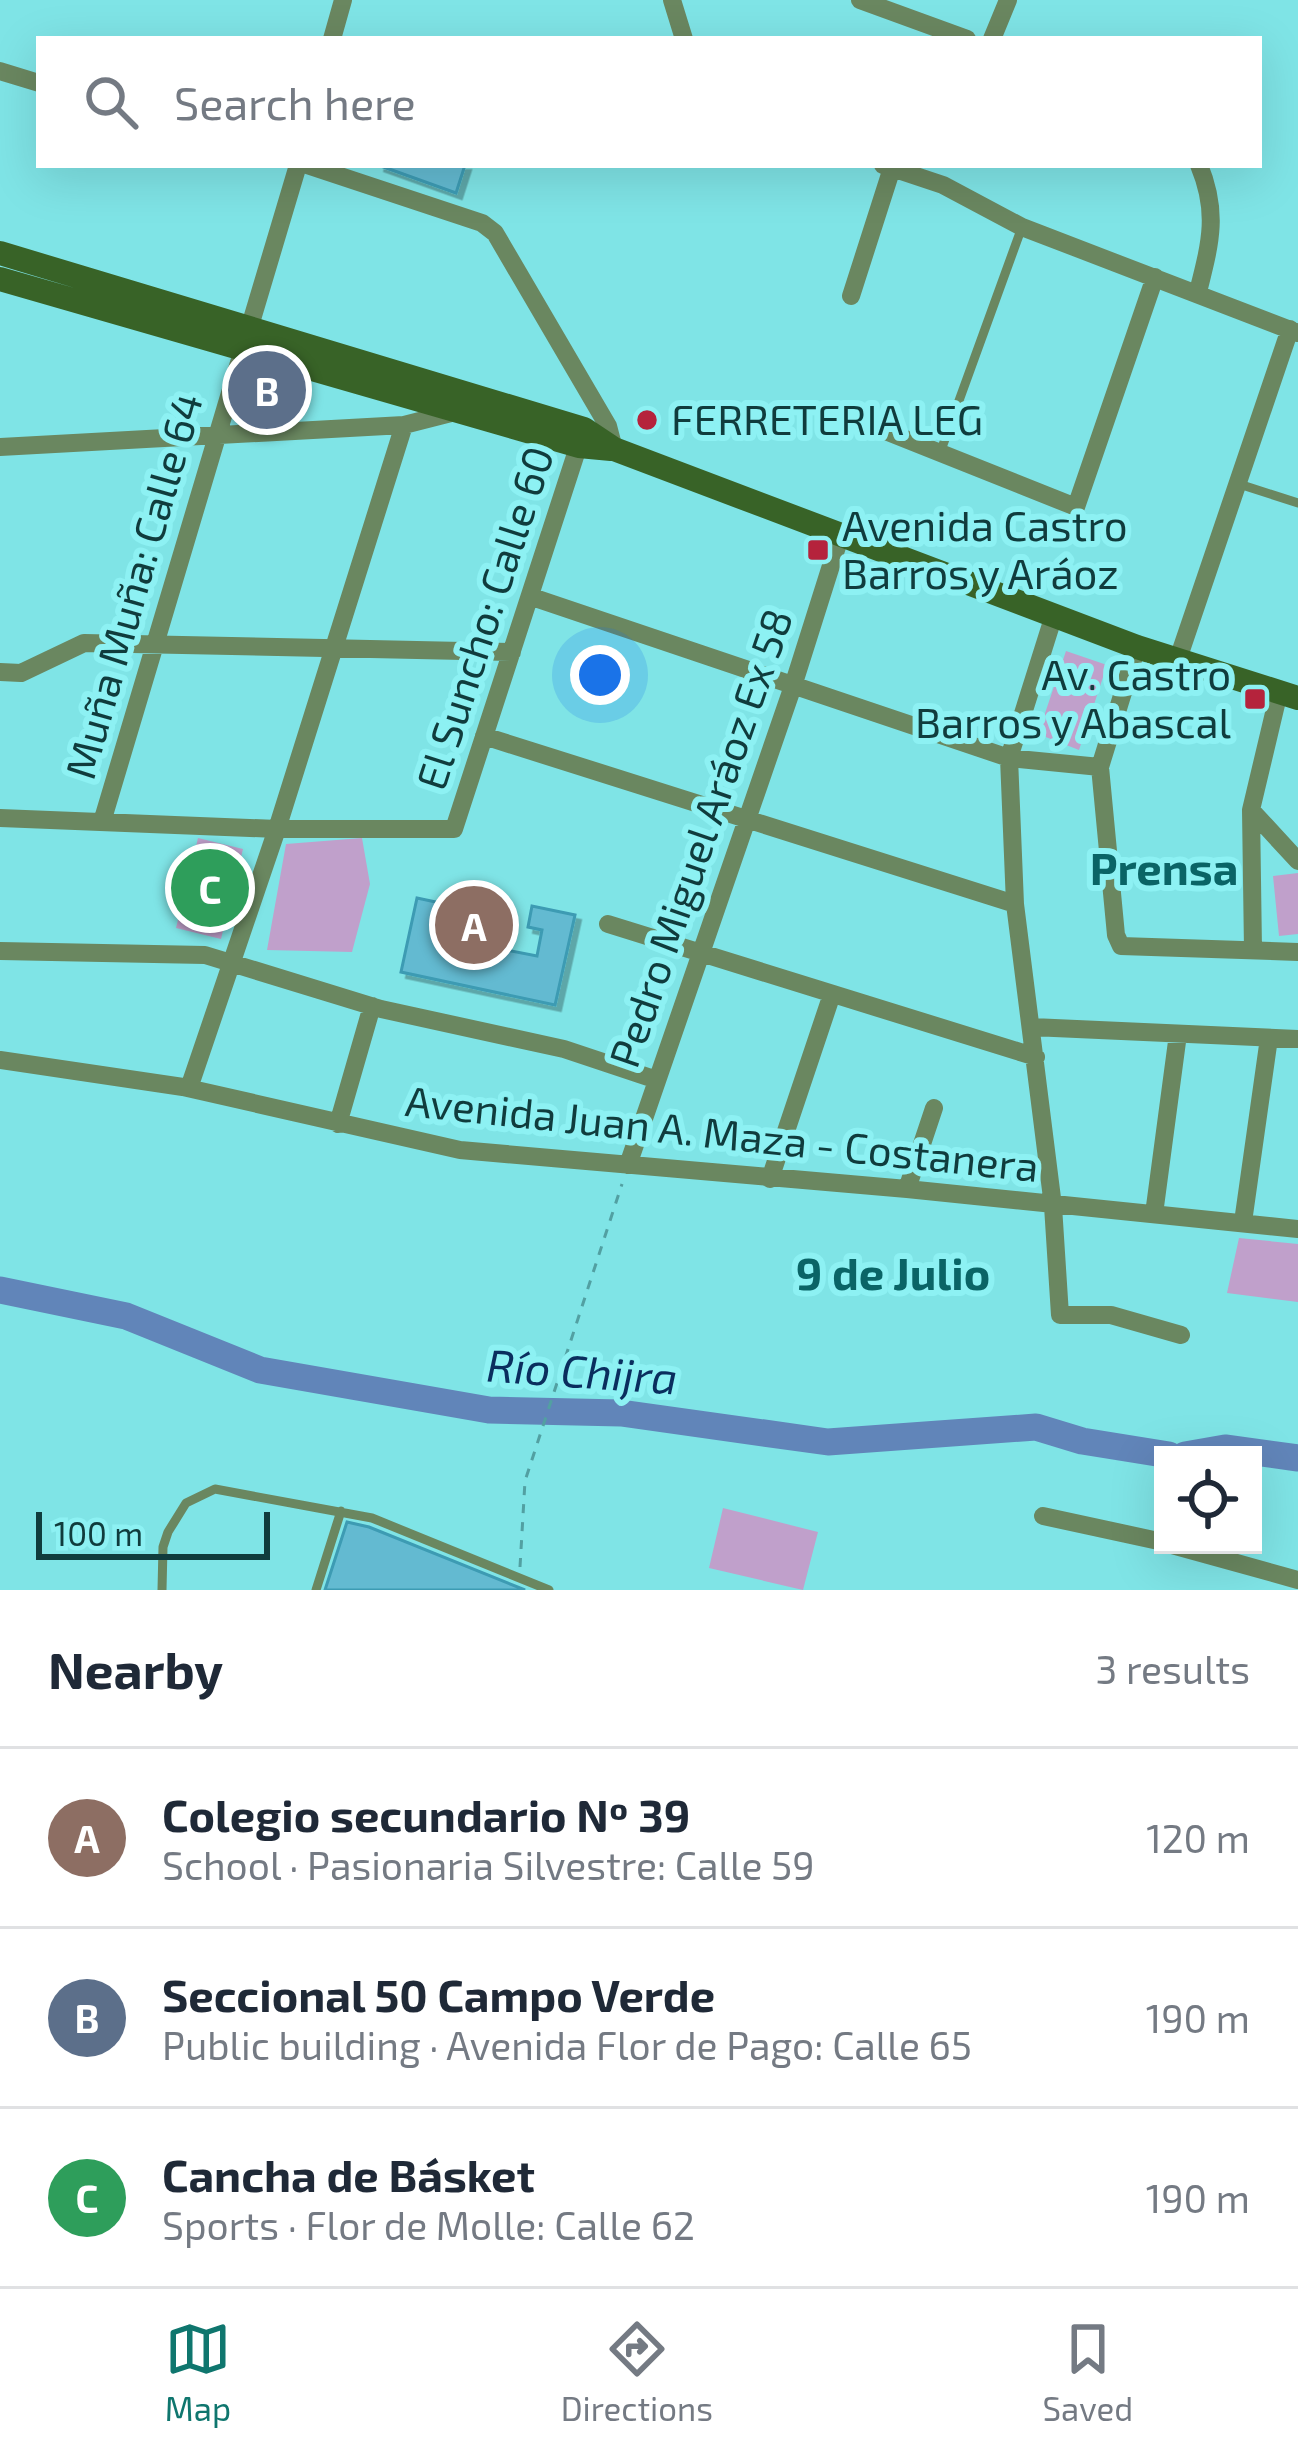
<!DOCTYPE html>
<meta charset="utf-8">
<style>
body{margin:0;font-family:"Exo 2",sans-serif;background:#f2f2f3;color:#1f2937}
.controls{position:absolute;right:36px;bottom:36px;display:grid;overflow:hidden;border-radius:0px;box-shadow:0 12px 48px #0002}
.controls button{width:108px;height:108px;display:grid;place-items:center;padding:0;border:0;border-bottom:3px solid #e0e1e3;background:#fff;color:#1f2937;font:60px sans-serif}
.scale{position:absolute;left:36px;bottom:30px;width:234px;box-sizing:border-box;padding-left:12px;border:6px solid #103c3d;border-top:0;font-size:33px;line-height:42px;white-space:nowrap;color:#103c3d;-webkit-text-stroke:9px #8df1f3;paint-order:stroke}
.you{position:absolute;left:600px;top:675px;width:42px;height:42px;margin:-30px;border:9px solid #fff;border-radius:50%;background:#1a73e8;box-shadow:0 0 0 18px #1a73e833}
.badge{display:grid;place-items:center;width:78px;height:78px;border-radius:50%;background:#0f766e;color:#fff;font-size:39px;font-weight:700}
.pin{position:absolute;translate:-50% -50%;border:6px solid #fff;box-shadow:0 3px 12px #0006}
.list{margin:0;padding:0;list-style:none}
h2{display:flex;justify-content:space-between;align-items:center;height:156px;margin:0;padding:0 48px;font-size:51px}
h2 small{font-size:39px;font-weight:400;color:#747a83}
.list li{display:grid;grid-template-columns:78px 1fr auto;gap:36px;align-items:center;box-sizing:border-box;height:180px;padding:0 48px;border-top:3px solid #e0e1e3}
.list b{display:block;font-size:45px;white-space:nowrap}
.list p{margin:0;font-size:39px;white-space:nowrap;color:#747a83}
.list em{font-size:39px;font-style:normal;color:#747a83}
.icon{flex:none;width:66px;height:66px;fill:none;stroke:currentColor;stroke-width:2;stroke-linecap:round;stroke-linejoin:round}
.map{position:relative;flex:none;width:1298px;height:1590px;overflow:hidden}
.search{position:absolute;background:#fff;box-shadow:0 12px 48px #0002;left:36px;right:36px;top:36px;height:132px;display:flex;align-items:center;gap:30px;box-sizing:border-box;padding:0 42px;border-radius:0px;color:#747a83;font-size:45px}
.sheet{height:696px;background:#fff}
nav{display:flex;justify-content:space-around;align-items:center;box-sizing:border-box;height:168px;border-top:3px solid #e0e1e3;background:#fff;font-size:33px;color:#747a83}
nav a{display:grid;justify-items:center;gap:6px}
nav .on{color:#0f766e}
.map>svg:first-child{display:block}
</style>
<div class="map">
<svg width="1298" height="1590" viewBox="0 0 1298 1590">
<defs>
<filter id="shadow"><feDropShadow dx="5.5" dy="5.5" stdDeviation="0" flood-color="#0004"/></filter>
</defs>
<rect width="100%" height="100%" fill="#7fe4e6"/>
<!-- green -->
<path fill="#c0a0cb" d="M1066,651L1107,665L1079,750L1038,734Z
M198,838L243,849L221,939L176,928Z
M362,838L370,884L352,952L267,950L286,844Z
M1298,873V934L1279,936L1273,876Z
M1239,1238L1298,1244V1302L1227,1293Z
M723,1508L818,1532L803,1590L709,1568Z"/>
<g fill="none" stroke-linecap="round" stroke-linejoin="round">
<!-- river -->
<path stroke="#6185b9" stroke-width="27" d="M0,1290L126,1316L260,1370L489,1410L621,1413L828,1442L1036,1427L1082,1441L1169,1455
M1185,1455L1225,1448L1298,1458"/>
</g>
<!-- building -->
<path fill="#64bad1" stroke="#3c9bb3" stroke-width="3" filter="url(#shadow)" d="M378,165H465L456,193Z
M251,369L296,381L287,405L246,411L240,406Z
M417,898L459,907L448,956L477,962L481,945L537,956L542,930L528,927L532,906L575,915L555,1005L401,972Z
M347,1522L369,1527L525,1590H325Z"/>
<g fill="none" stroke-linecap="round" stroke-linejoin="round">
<!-- path -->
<path stroke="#52a0a2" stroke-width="3" stroke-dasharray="9 9" stroke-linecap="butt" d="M520,1567L525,1481L622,1184"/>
<!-- lane -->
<path stroke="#6a8760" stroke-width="9" d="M940,453L1022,227
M1239,484L1298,503
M162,1590L163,1547L168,1532L186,1503L215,1489L372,1518L549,1590
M316,1590L341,1511"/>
<!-- street -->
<path stroke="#6a8760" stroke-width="18" d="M672,0L684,39
M860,0L967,39
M332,39L343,0
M992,39L1008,0
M0,71L39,83
M307,165L482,223L495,233L608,426L614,449
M883,165L943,185L1022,227L1298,333
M1198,292C1210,244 1219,213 1199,165
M851,296L892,168
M840,413L1076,507L1155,277
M0,447L404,425L455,412
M532,597L1009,758L1100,767
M1054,615L1009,758L1015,904L1053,1206L1060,1315H1111L1181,1335
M1137,647L1100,767L1116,935L1121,946L1298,952
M1177,662L1290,329
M0,672L21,673L84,643L512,652
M484,736L1015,904
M1251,810L1298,861
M0,818L277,829H454L581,438
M102,822L298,165
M608,924L1036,1057
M1253,950L1251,810L1279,692
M0,951L205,955L381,1009L564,1049L657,1080
M1032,1027L1298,1039
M0,1060L183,1087L460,1150L907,1189L1298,1229
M189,1088L277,829L404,425
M338,1124L372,1006
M628,1165L793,686L841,534
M770,1179L832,994
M907,1189L934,1108
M1154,1214L1178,1034
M1243,1222L1269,1038
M1043,1516L1163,1542
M1172,1545L1298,1580"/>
<!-- secondary -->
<path stroke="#386327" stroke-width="24" d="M0,253L584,429L614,449L1137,647L1298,698
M0,279L579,446L611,449"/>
</g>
<!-- markers -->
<g fill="#b5233c" stroke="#8df1f3" stroke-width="4.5">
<circle cx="647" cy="420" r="12"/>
<rect x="806" y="538" width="24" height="24" rx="6"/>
<rect x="1243" y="687" width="24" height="24" rx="6"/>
</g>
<g text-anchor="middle" stroke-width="12" stroke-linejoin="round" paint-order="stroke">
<!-- poi labels -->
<g font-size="42" fill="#103c3d" stroke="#8df1f3" text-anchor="start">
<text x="671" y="435">FERRETERIA LEG</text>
<text x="842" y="541">Avenida Castro<tspan x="842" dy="48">Barros y Aráoz</tspan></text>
<text x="1231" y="690" text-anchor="end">Av. Castro<tspan x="1231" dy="48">Barros y Abascal</tspan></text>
</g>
<!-- street labels -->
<g font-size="42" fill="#103c3d" stroke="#8df1f3">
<text transform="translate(134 586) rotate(-74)" y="15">Muña Muña: Calle 64</text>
<text transform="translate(485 618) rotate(-72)" y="15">El Suncho: Calle 60</text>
<text transform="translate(701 838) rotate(-71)" y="15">Pedro Miguel Aráoz Ex 58</text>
<text transform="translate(722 1134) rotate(6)" y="15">Avenida Juan A. Maza - Costanera</text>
</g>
<!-- neighbourhood labels -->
<g font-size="45" font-weight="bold" fill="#0a6466" stroke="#8df1f3">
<text x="1164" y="885">Prensa</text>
<text x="893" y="1290">9 de Julio</text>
</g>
<!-- water labels -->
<g font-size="45" font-style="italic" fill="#0a2e5e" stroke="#8df1f3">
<text transform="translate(582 1372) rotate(4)" y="16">Río Chijra</text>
</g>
</g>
</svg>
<div class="controls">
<button><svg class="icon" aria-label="locate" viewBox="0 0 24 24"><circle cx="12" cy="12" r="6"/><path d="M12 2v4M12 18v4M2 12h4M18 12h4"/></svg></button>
</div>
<div class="scale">100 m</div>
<div class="you"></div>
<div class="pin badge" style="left:474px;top:925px;background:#8d6e63">A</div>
<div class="pin badge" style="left:267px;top:390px;background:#5c6f8a">B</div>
<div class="pin badge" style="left:210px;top:888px;background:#2e9e5b">C</div>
<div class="search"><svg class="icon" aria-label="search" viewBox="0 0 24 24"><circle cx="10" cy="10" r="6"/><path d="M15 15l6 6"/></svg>Search here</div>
</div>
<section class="sheet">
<h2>Nearby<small>3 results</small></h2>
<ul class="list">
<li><span class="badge" style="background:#8d6e63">A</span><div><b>Colegio secundario Nº 39</b><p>School · Pasionaria Silvestre: Calle 59</p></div><em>120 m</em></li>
<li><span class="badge" style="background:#5c6f8a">B</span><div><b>Seccional 50 Campo Verde</b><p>Public building · Avenida Flor de Pago: Calle 65</p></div><em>190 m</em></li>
<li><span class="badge" style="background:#2e9e5b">C</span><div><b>Cancha de Básket</b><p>Sports · Flor de Molle: Calle 62</p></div><em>190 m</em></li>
</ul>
</section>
<nav>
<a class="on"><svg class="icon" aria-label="map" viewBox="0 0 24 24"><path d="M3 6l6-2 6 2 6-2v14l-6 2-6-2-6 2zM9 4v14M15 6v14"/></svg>Map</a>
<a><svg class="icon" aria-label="directions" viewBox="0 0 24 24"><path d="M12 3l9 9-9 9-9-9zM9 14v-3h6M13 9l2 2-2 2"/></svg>Directions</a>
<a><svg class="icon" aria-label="saved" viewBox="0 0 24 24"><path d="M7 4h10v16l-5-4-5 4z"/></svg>Saved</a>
</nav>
